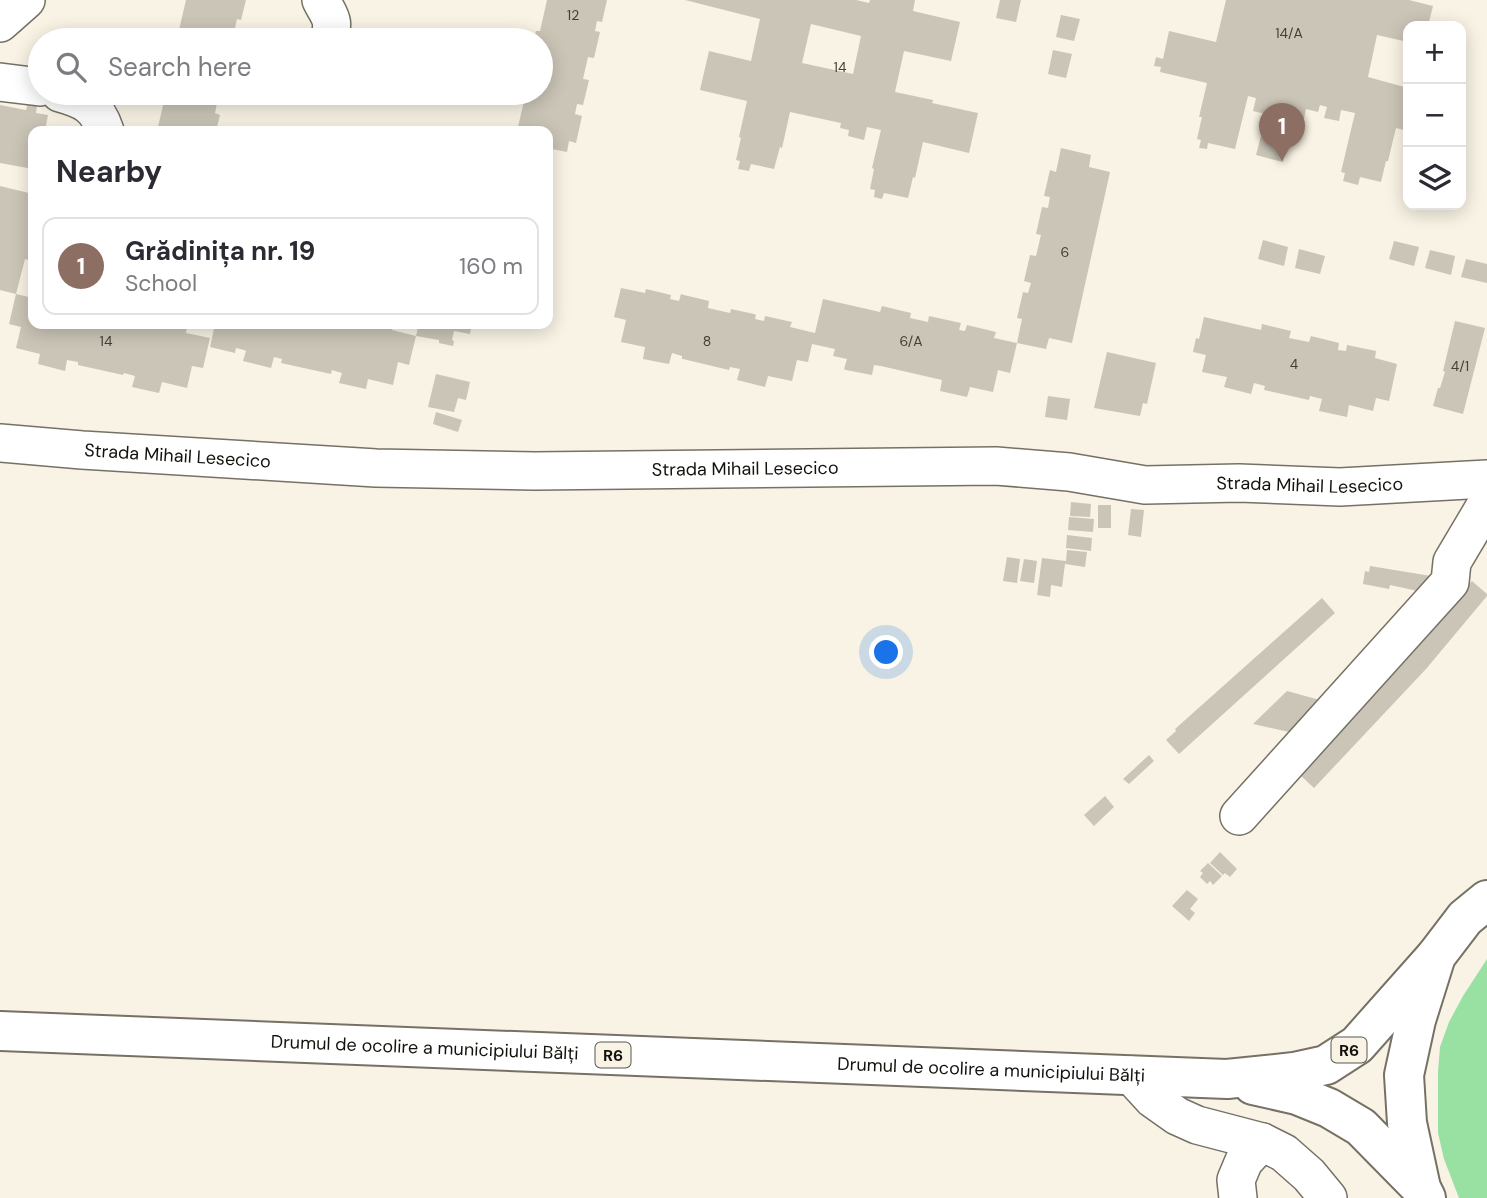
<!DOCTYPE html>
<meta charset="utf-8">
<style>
body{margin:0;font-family:"DM Sans",sans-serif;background:#f2f2f3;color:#2b2b33}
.controls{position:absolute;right:21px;top:21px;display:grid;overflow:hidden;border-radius:14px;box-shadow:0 4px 18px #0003}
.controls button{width:63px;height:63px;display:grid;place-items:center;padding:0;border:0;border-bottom:2px solid #e1e1e2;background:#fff;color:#2b2b33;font:35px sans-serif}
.you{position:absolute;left:887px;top:653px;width:24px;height:24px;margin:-18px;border:5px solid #fff;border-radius:50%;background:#1a73e8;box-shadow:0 0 0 10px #1a73e833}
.badge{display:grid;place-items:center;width:46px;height:46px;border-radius:50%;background:#7445bd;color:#fff;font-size:23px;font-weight:700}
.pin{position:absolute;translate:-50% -58px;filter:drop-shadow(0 2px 4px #0008)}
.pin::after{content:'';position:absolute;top:37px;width:24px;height:21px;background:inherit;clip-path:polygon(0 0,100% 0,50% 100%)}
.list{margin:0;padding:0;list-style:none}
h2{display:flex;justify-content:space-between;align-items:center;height:91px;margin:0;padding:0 28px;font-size:30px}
h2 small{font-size:23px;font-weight:400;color:#7c7c81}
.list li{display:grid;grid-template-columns:46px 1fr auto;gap:21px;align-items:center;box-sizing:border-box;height:98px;margin:0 14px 14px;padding:0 14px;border:2px solid #e1e1e2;border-radius:14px}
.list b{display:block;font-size:26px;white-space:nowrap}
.list p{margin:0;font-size:23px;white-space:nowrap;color:#7c7c81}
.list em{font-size:23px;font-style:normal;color:#7c7c81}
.icon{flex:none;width:38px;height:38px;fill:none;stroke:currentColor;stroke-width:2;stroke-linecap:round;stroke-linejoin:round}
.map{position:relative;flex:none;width:1487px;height:1198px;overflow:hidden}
.search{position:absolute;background:#fff;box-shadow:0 4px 18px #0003;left:28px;top:28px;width:525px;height:77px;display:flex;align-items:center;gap:18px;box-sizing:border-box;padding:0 24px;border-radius:38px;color:#7c7c81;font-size:26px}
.panel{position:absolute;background:#fff;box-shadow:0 4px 18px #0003;left:28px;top:126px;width:525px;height:203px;border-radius:14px}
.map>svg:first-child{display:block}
</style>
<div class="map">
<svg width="1487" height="1198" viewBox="0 0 1487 1198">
<rect width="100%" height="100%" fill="#f8f3e4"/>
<!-- green -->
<path fill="#99e0a3" d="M1487,959V1198H1459L1444,1159L1438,1133V1072L1440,1047L1449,1022L1463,996Z"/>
<!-- building -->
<path fill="#cac5b6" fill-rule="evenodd" d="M186,0H246L241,20L237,19L235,28L240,29L238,40H173L176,30H179Z
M547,0H607L602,22L597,21L595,31L600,32L594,58L588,57L583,79L589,80L583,105L577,104L575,114L582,116L576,143L569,141L567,152L552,149L549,161L548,131H517L526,93H541V40H534L536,31H540Z
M685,0H856L869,3L870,0H915L913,11L960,22L951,61L904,51L895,92L933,100L932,103L978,113L969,153L923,142L915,178L913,177L908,198L884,193L882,199L874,197L875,190L870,189L874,169L872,168L881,130L867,127L864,140L848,136L849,130L840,128L841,123L790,112L782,148L780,147L774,169L751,164L749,171L738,169L740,161L736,160L741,138L739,137L747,101L700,90L709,51L751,61L760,19ZM811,24L861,36L853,74L802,63Z
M1000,0H1021L1016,22L996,18Z
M1226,0H1409L1433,6L1428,26H1408V42L1377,35L1368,77L1408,88V131L1396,128L1388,161H1386L1381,182L1360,177L1358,185L1343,181L1345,173L1341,172L1355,113L1341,110L1339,121L1324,118L1327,107L1320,105L1318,112L1306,109L1303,123L1253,111L1256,98L1248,96L1235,149L1208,143L1207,149L1199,148L1201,140L1197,139L1202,117H1199L1207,83L1160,72L1161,67L1154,66L1156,57L1163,59L1169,31L1216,42Z
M1061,15L1080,19L1074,41L1056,37Z
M1053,50L1072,54L1066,78L1048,74Z
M166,93H225L222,104L217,103L215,113L220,115L216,131H157Z
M28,103L37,105L36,113L48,115L45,131H33V169L0,163V105L26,110Z
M1261,136L1288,142L1283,162L1256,155Z
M1061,148L1091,155L1089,167L1110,172L1072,343L1049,338L1046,349L1017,343L1022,319L1017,318L1023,292L1028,293L1031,283L1024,281L1030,255L1036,256L1041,235L1036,234L1042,207L1048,208L1050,197L1044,196L1050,170L1056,172Z
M0,186L33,194L32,229H33V261L25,259L16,294L0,290Z
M1263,240L1288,247L1284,266L1258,259Z
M1394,241L1419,247L1414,266L1389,259Z
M1299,249L1325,256L1320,274L1295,268Z
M1430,250L1455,256L1451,275L1425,268Z
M1466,259L1487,264V283L1461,277Z
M621,288L645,293L646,289L671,295L670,299L679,301L681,294L684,295L709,301L708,308L730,313L731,309L754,314L756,315L755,319L764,321L765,316L792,322L790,327L815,333L823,299L880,312L882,306L911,313L910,318L928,322L929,316L961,323L959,330L965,331L967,325L996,332L994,338L1017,343L1010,373L998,370L993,392L970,387L967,397L940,391L942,380L881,366L874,365L872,375L846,370L844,369L847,359L833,356L835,349L812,344L808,362L797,360L792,381L768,376L765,387L737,380L740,369L730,367L729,370L683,359H682V356L672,353L669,364L643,359L645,347L621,342L626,320L614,317Z
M16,294L33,298V324H150L160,327V324H173L187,327L186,333L210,338L203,368L192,366L187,388L162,382L159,393L132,387L135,376L124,373L123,375L78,365V362L67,360L65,371L38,364L40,354L16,348L21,327L9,324Z
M1204,317L1261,330L1262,324L1291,331L1289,338L1309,342L1311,336L1339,343L1338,350L1346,351L1347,345L1376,351L1375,358L1397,364L1389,401L1376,398L1373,411L1349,405L1347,417L1319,411L1322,399L1310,396L1309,400L1264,390L1265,386L1254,383L1251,394L1224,387L1227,377L1202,372L1206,355L1193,352L1196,338L1199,339Z
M1455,321L1485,328L1463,414L1433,406L1438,388H1440L1445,372L1443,371Z
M215,324H394L392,330L416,336L419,324H472L470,334L454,331L452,340L454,341L453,346L439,343V340L416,336L409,365L398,362L393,385L368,379L366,389L339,383L342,373L332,370L331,374L281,363L282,359L274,357L271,368L243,361L246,351L244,350L236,348L235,353L210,347Z
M1107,352L1156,363L1147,404L1143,403L1140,416L1094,408Z
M436,374L470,382L466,400L458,398L454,412L428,407Z
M1048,396L1070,399L1067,420L1045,417Z
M436,412L462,420L458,432L433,424Z
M1071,502L1091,504L1090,517L1070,516Z
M1098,505H1111V528H1098Z
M1131,509L1144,510L1141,537L1128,535Z
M1069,517L1094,519L1093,532L1068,530Z
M1067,535L1092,538L1091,551L1066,548Z
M1067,550L1087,552L1085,567L1065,564L1062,587L1051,585L1050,597L1037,595L1042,558L1066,561Z
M1007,557L1020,559L1017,583L1003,581Z
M1024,559L1037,561L1034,583L1020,581Z
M1370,566L1431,576L1427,593L1390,585L1389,589L1363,584L1365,571L1369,572Z
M1472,581L1487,594V596L1426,669L1314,788L1298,773L1404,662L1403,660L1410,653L1411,654L1421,642L1419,641Z
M1322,598L1335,613L1179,754L1166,740L1176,731L1175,729Z
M1287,691L1331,703L1298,734L1253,724Z
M1149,755L1154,761L1129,784L1123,779Z
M1105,796L1114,807L1094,826L1084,815Z
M1220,852L1237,869L1230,877L1225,873L1223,875L1210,863Z
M1208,863L1222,876L1213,885L1210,881L1207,884L1200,877L1203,873L1200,871Z
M1187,890L1198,899L1190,909L1195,913L1189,921L1172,906Z"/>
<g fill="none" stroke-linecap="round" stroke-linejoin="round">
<!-- minor casing -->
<g stroke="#767164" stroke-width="40">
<g id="minor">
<path d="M321,0C330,18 335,19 329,40"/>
<path d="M0,23L26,0"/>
<path d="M0,82L40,87"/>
<path d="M60,93C85,100 97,106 105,131"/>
<path id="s1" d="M0,443L82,450L376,468L535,471L996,466L1069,472L1145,485L1239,483L1340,487L1487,479"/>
<path d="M1239,816L1450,582L1452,562L1487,503"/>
<path d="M1131,1075L1153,1099L1177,1116L1197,1125L1262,1142L1284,1153L1309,1175L1328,1198"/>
<path d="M1238,1198L1236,1180L1244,1161L1262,1142"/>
</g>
</g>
<!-- highway casing -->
<g stroke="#767164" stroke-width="42">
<g id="highway">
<path id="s2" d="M0,1031L1227,1079L1294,1072L1326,1065L1357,1045L1436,956"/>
<path d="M1253,1085L1297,1095L1329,1108L1361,1127L1421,1188"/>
<path d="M1426,1198L1421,1188L1407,1123L1404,1075L1416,1020L1436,956L1465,918L1487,900"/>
</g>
</g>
<!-- minor -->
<use href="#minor" stroke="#fff" stroke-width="37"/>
<!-- highway -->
<use href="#highway" stroke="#fff" stroke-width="38"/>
</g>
<g text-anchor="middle" stroke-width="7" stroke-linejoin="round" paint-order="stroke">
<!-- number labels -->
<g font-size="14" fill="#423f37">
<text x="573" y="20">12</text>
<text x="1289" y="38">14/A</text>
<text x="840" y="72">14</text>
<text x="1065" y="257">6</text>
<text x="106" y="346">14</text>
<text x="707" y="346">8</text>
<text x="911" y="346">6/A</text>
<text x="1294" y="369">4</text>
<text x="1460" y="371">4/1</text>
</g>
<!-- shield labels -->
<g fill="#f8f3e4" stroke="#58564e" stroke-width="2">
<rect x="1331.5" y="1037.5" width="35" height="25" rx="5"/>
<rect x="595.5" y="1042.5" width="35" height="25" rx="5"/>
</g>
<g font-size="16" font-weight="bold" fill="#14120d">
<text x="1349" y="1056">R6</text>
<text x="613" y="1061">R6</text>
</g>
<!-- street labels -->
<g font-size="18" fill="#14120d" stroke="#f8f3e4">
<text dy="6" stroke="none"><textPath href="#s1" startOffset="178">Strada Mihail Lesecico</textPath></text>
<text dy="6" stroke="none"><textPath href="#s1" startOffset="746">Strada Mihail Lesecico</textPath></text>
<text dy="6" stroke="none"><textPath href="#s1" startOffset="1312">Strada Mihail Lesecico</textPath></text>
<text dy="6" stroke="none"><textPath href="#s2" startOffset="425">Drumul de ocolire a municipiului Bălți</textPath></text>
<text dy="6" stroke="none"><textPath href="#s2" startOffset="992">Drumul de ocolire a municipiului Bălți</textPath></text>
</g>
</g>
</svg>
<div class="controls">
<button>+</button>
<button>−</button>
<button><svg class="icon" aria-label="layers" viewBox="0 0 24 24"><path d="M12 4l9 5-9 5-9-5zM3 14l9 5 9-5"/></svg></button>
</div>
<div class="you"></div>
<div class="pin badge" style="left:1282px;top:161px;background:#8d6e63">1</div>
<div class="search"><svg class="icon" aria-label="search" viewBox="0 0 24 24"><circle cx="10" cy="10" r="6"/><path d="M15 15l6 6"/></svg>Search here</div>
<section class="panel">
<h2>Nearby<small></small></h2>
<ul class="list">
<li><span class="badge" style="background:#8d6e63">1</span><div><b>Grădinița nr. 19</b><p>School</p></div><em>160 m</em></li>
</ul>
</section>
</div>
